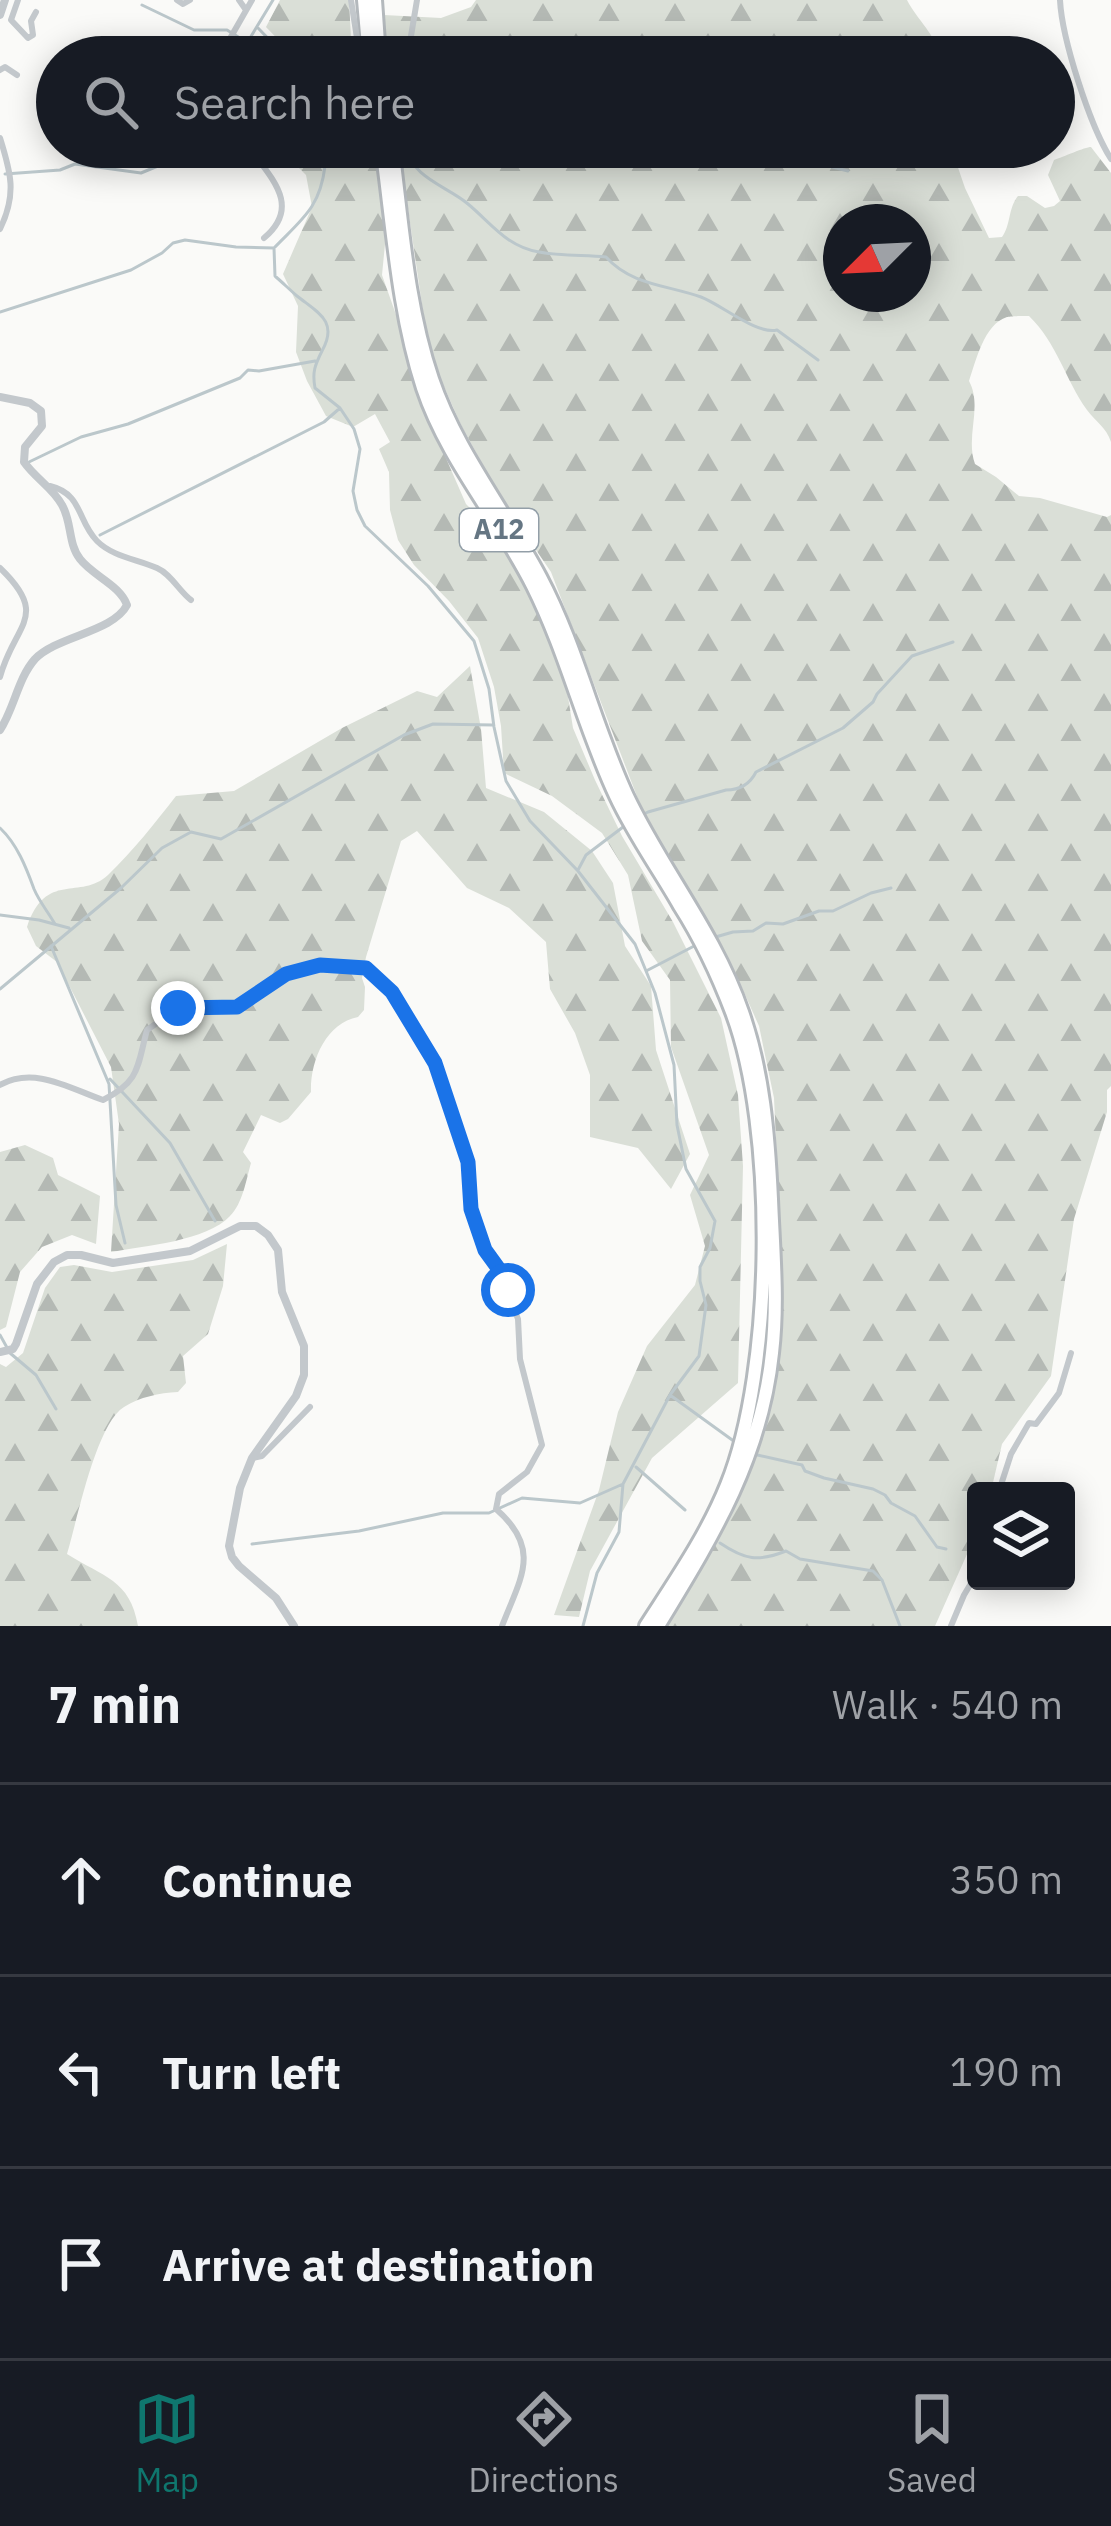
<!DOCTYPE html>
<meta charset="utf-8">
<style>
body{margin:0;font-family:"IBM Plex Sans",sans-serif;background:#242831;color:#f1f3f6}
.controls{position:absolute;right:36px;bottom:36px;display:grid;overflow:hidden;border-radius:12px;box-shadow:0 6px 30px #0003}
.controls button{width:108px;height:108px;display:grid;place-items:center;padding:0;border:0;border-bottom:3px solid #363941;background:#171b24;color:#f1f3f6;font:60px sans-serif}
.compass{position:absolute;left:823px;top:204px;width:108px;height:108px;border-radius:50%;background:#171b24;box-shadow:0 6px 30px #0003;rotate:246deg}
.stop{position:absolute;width:36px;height:36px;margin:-27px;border:9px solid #1a73e8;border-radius:50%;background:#fff}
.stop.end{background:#1a73e8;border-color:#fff;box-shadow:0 3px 12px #0008}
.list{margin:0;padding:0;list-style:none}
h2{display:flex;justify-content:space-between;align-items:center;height:156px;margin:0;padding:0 48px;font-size:51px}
h2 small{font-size:39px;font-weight:400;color:#9ea1a6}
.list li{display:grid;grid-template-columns:78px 1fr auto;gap:36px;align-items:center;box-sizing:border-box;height:192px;padding:0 48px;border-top:3px solid #363941}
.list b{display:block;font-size:45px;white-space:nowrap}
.list em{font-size:39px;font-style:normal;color:#9ea1a6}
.icon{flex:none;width:66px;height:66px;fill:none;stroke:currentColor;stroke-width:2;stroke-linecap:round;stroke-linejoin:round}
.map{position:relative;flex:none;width:1111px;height:1626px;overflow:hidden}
.search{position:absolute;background:#171b24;box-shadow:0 6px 30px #0003;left:36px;right:36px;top:36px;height:132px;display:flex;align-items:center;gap:30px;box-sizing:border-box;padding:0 42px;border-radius:66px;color:#9ea1a6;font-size:45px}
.sheet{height:732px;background:#171b24}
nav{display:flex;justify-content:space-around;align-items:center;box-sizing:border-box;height:168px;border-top:3px solid #363941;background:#171b24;font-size:33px;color:#9ea1a6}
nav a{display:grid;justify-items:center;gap:6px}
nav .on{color:#0f766e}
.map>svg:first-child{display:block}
</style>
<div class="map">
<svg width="1111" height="1626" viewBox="0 0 1111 1626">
<defs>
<pattern id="forest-firs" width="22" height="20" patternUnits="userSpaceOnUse" patternTransform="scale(3)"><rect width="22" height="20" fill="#dadfd7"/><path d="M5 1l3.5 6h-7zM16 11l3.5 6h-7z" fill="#b4b9b4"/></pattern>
</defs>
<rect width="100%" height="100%" fill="#fafaf8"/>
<!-- forest -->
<path fill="url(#forest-firs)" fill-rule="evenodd" d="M280,0H349L352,57H295L266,27Z
M476,0H907C917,20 937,35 939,57H386L384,15L441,18L471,7Z
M278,147H375L386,234L382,275L400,326L414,385L466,504L483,521L513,564L541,617L566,684L573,728L595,780L622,836L673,922L721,1018L738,1095L743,1166L738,1383L652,1458L590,1571L579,1617L554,1615L599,1490L618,1412L647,1346L695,1285L705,1246L690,1195L709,1155L671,1047L670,980L642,941L628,875L602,833L552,796L504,773L501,726L494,687L478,638L449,601L414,565L398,540L390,510L389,472L379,449L390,442L375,414L353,427L326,416L307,381L296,352L298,306L283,274L312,207L306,175Z
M399,147H951L965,188L989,238L1002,237C1011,225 1008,208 1018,196H1027L1045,208L1054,206L1060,201L1048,175L1054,160C1063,157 1085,147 1091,147L1111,173V442C1106,427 1096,422 1087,410C1065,379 1057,343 1029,316C1027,316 1009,316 1007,317C984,324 976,361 969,381C983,407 965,436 975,464L996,477L1019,496L1040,498L1107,517L1111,515V1086L1107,1090V1112L1074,1219L1051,1376L1002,1444L991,1491H976V1534L935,1626H663L716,1544L758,1446L777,1340L779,1204L774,1098L759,1026L734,970L643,812L551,572L502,500L461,425L441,380L426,332ZM841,222H913V294H841Z
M470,666L481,729L486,788L544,812L592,851L613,883L625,946L651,986L656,1050L690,1154L671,1189L638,1148L590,1137V1075L575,1033L550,989L546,942L509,908L467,888L417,831L401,841L366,957L362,978L365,987L364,1010L358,1017C326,1023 310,1061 311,1092L288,1119L280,1123L261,1115L243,1152L251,1163C246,1180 243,1203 230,1216C207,1241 144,1246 111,1252L119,1124L111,1067L57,962L36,946L27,927C46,870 80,901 108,875C133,851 155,823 176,796L234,791L342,728L417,691L437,697Z
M25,1145L53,1158L58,1175L100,1196L96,1244L72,1235L42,1247L20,1272L6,1327L0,1330V1152Z
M227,1244L223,1286L208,1334L183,1356L186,1383L178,1392C159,1393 140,1397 124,1407C96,1424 77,1521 67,1554C103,1577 130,1579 138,1626H0V1364L6,1367L23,1353L45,1288L60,1267L74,1265L112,1272L193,1260Z"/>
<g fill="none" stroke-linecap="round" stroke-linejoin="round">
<!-- stream -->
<path stroke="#bbc7cb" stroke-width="3" d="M142,5L194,30H227L248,43
M258,28L286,57
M242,57L244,48L273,0
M311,147L325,166C320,208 302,219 274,248L275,276C283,283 290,290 297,296C317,312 339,321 322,351C315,365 312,372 315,388L340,408L354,429L360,449L353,491L357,510L365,526L428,586L474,641L489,689L494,727L506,781L530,821L578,871L635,944L655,993L674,1065L677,1125L686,1169L715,1221L710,1248L700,1267V1281L706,1305L699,1356L670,1395L623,1484L619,1532L597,1573L583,1626
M407,147C411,178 447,186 468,204C491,223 507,247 539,252C560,256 584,255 606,257C631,285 667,285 701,297C722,305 757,335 777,330L818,360
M780,147L805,160L848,171
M5,174L60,170L75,164L141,173L170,161L189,147
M0,312L131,270L162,253L173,243L185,240L236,247L274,248
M29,462L81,437L128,424L240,378L248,370L259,371L315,361
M100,535L324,422L340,408
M640,816L648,812L726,790C739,790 750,784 756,772L843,728L873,702L877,694L912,656L953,642
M0,828C17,844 26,867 34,889C39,901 48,912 55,924
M578,870L586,855L627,824
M0,915L39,920L69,928
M712,938L733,932L753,931L766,923L783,924L819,911H833L871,893L891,888
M51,946L109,1084L116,1205L125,1243
M648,970L698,944
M0,989L121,888L162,848L191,832L221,839L404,735L433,724L493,725
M110,1079L170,1143L215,1221
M0,1335L10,1353L36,1375L56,1409
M670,1395L735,1442
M753,1454L802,1465L805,1471L824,1478L873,1489L885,1495L891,1503L915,1516L937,1547L946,1549
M636,1467L685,1510
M720,1543C745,1560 758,1562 786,1551L800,1559L873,1571L882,1580L900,1626
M252,1544L359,1531L443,1513H489L522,1498L580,1503L623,1484"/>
<!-- motorway casing -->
<g stroke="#b4b9bd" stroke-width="18">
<path id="motorway" d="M364,0L369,57
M375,0L379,57
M382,147C393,226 398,311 423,388C447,460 499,518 533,586C567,654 584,728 616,796C634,835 659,869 680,906C701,939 718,975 732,1012C776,1128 774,1369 727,1485C707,1535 675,1581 646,1626
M392,147C402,224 407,305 432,379C456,450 505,511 540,577C577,647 594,725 627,796C662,870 715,933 742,1012C763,1072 768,1135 771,1199C773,1250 778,1302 772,1353C761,1459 712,1537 658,1626"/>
</g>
<!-- minor -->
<path stroke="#c3c8cc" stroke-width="6" d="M18,0L11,20L28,38L33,35L31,21L36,12
M177,0L183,4L190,0
M239,0L246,10
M351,0L360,57
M1060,0C1062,39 1090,126 1111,159
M225,57L228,42L252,0
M401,57L409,48L417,0
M0,70L5,67L17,75
M0,138C11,173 17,194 0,229
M249,147C271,178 302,206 264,238
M50,486C83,494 77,521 97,541C113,557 137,559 157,568C171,574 179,591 191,600
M0,568C51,617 14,624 0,677
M0,1085C34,1066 69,1088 103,1100C140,1082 137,1067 147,1030L178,1008L237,1007L285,974L319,965L366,968L392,992L435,1063L468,1162L471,1209L485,1251L498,1268L518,1319L520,1359L542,1445L527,1472L499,1494L496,1509C542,1549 521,1577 502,1626
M252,1458L262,1456L310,1407
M999,1491L1011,1454L1029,1423L1036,1424L1059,1393L1071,1353
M951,1626L964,1595L976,1575"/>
<!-- tertiary -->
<path stroke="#c3c8cc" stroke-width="8" d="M0,15L5,0
M0,397L30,403L41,411L42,426L25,447L24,462C35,478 53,488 62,505C72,522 68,544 80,559C93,576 120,585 127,605C113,632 57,636 35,659C18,678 14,709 0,730
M0,1352L13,1349L16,1344L37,1284L54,1262L67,1255H81L113,1263L190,1251L240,1226H256L268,1235L278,1250L282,1292L304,1346V1375L296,1396L252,1458L240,1488L229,1546L232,1557L239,1566L276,1598L294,1626"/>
<!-- motorway -->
<use href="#motorway" stroke="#fff" stroke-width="12"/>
</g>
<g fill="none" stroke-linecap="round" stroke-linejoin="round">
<!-- route -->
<path stroke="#1a73e8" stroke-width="15" d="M178,1008L237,1007L286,974L320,965L366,968L392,992L435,1063L468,1162L471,1209L485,1250L498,1268L508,1290"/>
</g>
<g text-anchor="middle" stroke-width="12" stroke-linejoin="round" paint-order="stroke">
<!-- shield labels -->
<rect fill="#fff" stroke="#939fa8" stroke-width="3" x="460" y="509" width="78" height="42" rx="9"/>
<g font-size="27" font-weight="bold" fill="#657683">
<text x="499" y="539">A12</text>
</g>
</g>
</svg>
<div class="controls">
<button><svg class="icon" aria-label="layers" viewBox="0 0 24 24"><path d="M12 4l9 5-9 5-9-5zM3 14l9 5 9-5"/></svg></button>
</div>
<svg class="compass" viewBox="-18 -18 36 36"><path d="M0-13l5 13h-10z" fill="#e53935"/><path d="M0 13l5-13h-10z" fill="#9ea1a6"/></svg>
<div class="stop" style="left:508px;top:1290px"></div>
<div class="stop end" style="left:178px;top:1008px"></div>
<div class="search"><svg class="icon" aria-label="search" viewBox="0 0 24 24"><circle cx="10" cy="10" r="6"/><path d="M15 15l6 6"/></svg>Search here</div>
</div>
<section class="sheet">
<h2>7 min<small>Walk · 540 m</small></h2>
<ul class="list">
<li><svg class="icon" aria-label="ahead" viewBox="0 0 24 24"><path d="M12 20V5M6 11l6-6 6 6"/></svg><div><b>Continue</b></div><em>350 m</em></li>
<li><svg class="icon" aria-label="left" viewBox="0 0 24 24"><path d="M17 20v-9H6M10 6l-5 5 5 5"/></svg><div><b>Turn left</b></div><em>190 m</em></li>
<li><svg class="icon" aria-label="arrive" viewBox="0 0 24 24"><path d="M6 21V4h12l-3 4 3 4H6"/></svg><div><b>Arrive at destination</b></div></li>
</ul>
</section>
<nav>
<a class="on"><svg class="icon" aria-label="map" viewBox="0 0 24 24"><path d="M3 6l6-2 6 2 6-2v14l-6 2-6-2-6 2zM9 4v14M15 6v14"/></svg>Map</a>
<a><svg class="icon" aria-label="directions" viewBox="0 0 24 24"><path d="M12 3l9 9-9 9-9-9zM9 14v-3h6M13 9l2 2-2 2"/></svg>Directions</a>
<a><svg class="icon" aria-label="saved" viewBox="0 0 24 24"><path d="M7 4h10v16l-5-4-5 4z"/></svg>Saved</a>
</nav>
